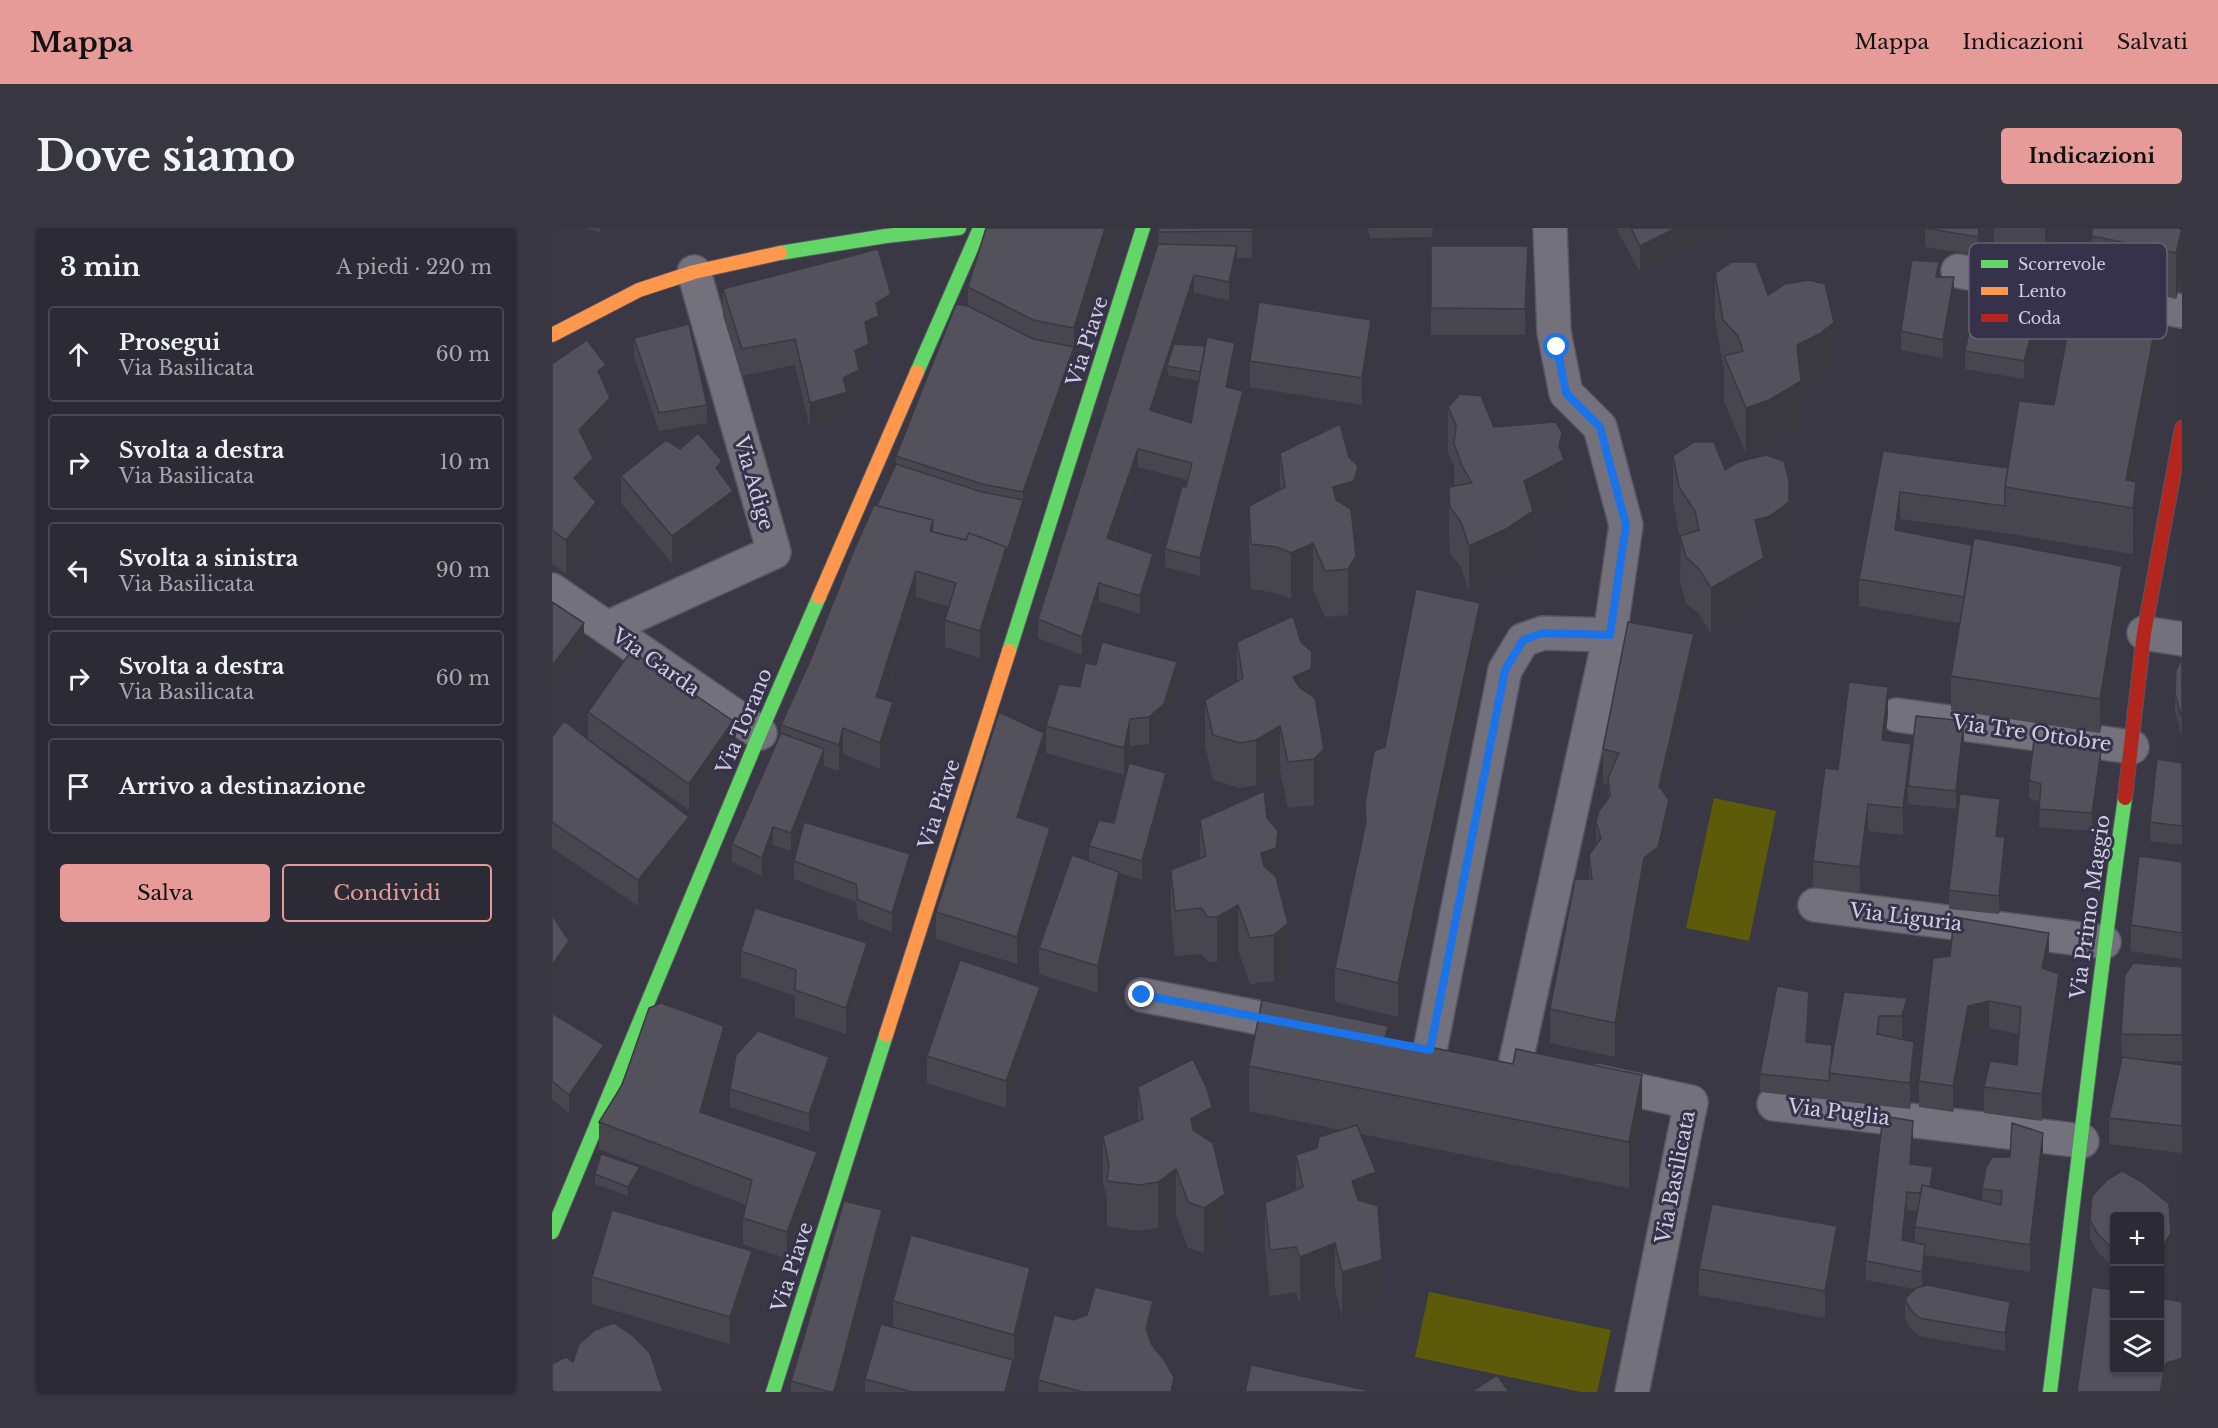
<!DOCTYPE html>
<html lang="it">
<meta charset="utf-8">
<style>
body{margin:0;font-family:"Libre Baskerville",serif;background:#383640;color:#f1f3f6}
.controls{position:absolute;right:18px;bottom:18px;display:grid;overflow:hidden;border-radius:6px;box-shadow:0 2px 4px #0004}
.controls button{width:54px;height:54px;display:grid;place-items:center;padding:0;border:0;border-bottom:2px solid #48464f;background:#2c2a34;color:#f1f3f6;font:30px sans-serif}
.stop{position:absolute;width:18px;height:18px;margin:-14px;border:4px solid #1a73e8;border-radius:50%;background:#fff}
.stop.end{background:#1a73e8;border-color:#fff;box-shadow:0 2px 6px #0008}
.list{margin:0;padding:0;list-style:none}
h2{display:flex;justify-content:space-between;align-items:center;height:78px;margin:0;padding:0 24px;font-size:26px}
h2 small{font-size:20px;font-weight:400;color:#a6a7ac}
.list li{display:grid;grid-template-columns:39px 1fr auto;gap:18px;align-items:center;box-sizing:border-box;height:96px;margin:0 12px 12px;padding:0 12px;border:2px solid #48464f;border-radius:6px}
.list b{display:block;font-size:22px;white-space:nowrap}
.list p{margin:0;font-size:20px;white-space:nowrap;color:#a6a7ac}
.list em{font-size:20px;font-style:normal;color:#a6a7ac}
.actions{display:flex;gap:12px;padding:18px 24px}
.actions a{flex:1;padding:14px 0;border:2px solid #e69b98;border-radius:6px;text-align:center;font-size:21px;color:#e69b98}
.actions .main{background:#e69b98;color:#111}
.icon{flex:none;width:33px;height:33px;fill:none;stroke:currentColor;stroke-width:2;stroke-linecap:round;stroke-linejoin:round}
.map{position:relative;flex:none;width:1630px;height:1164px;overflow:hidden;border-radius:6px}
header{display:flex;align-items:center;gap:36px;box-sizing:border-box;height:84px;padding:0 30px;background:#e69b98;color:#111}
header strong{font-size:28px}
nav{display:flex;gap:33px;margin-inline-start:auto;font-size:21px}
.intro{display:flex;align-items:center;justify-content:space-between;box-sizing:border-box;height:144px;padding:0 36px}
h1{margin:0;font-size:42px}
.button{padding:15px 27px;border-radius:6px;background:#e69b98;color:#111;font-size:21px;font-weight:700}
main{display:flex;gap:36px;padding:0 36px}
aside{flex:1;background:#2c2a34;border-radius:6px;box-shadow:0 2px 4px #0004}
.map>svg:first-child{display:block}
</style>
<header>
<strong>Mappa</strong>
<nav><a>Mappa</a><a>Indicazioni</a><a>Salvati</a></nav>
</header>
<div class="intro"><h1>Dove siamo</h1><a class="button">Indicazioni</a></div>
<main>
<aside>
<h2>3 min<small>A piedi · 220 m</small></h2>
<ul class="list">
<li><svg class="icon" aria-label="ahead" viewBox="0 0 24 24"><path d="M12 20V5M6 11l6-6 6 6"/></svg><div><b>Prosegui</b><p>Via Basilicata</p></div><em>60 m</em></li>
<li><svg class="icon" aria-label="right" viewBox="0 0 24 24"><path d="M7 20v-9h11M14 6l5 5-5 5"/></svg><div><b>Svolta a destra</b><p>Via Basilicata</p></div><em>10 m</em></li>
<li><svg class="icon" aria-label="left" viewBox="0 0 24 24"><path d="M17 20v-9H6M10 6l-5 5 5 5"/></svg><div><b>Svolta a sinistra</b><p>Via Basilicata</p></div><em>90 m</em></li>
<li><svg class="icon" aria-label="right" viewBox="0 0 24 24"><path d="M7 20v-9h11M14 6l5 5-5 5"/></svg><div><b>Svolta a destra</b><p>Via Basilicata</p></div><em>60 m</em></li>
<li><svg class="icon" aria-label="arrive" viewBox="0 0 24 24"><path d="M6 21V4h12l-3 4 3 4H6"/></svg><div><b>Arrivo a destinazione</b></div></li>
</ul>
<div class="actions"><a class="main">Salva</a><a>Condividi</a></div>
</aside>
<div class="map">
<svg width="1630" height="1164" viewBox="0 0 1630 1164">
<rect width="100%" height="100%" fill="#3a3845"/>
<!-- green -->
<path fill="#5d5b0a" d="M1162,570L1224,583L1197,713L1134,700Z
M877,1064L1059,1102L1045,1164H1029L863,1129Z"/>
<g fill="none" stroke-linecap="round" stroke-linejoin="round">
<!-- street casing -->
<g stroke="#585662" stroke-width="36">
<path id="street" d="M1406,43L1630,83
M0,362L208,505
M55,400L222,324L142,44
M1592,405L1630,411
M1345,487L1580,519
M1263,677L1552,714
M590,767L750,798
M878,822L953,442L971,412L991,405L1058,407
M963,837L1058,407L1074,297L1048,199L1014,165L1002,104L998,0
M1046,854L1139,874L1080,1164
M1222,876L1530,913"/>
</g>
<!-- fast casing -->
<g stroke="#585662" stroke-width="16">
<path id="fast" d="M228,25L334,8L407,0
M365,144L428,0
M457,423L591,0
M0,1004L208,505L267,369
M221,1164L334,807
M1498,1164C1523,966 1544,768 1573,570"/>
</g>
<!-- slow casing -->
<g stroke="#585662" stroke-width="16">
<path id="slow" d="M0,107L87,62L142,44L228,25
M267,369L365,144
M334,807L457,423"/>
</g>
<!-- jam casing -->
<g stroke="#585662" stroke-width="16">
<path id="jam" d="M1573,570L1592,405L1630,200"/>
</g>
<!-- street -->
<use href="#street" stroke="#72717c" stroke-width="33"/>
<!-- fast -->
<use href="#fast" stroke="#63d668" stroke-width="14"/>
<!-- slow -->
<use href="#slow" stroke="#ff974d" stroke-width="14"/>
<!-- jam -->
<use href="#jam" stroke="#b3261e" stroke-width="14"/>
</g>
<!-- wall -->
<path fill="#47464f" fill-rule="evenodd" d="M35,0H49L47,5Z
M567,0L522,146L471,290L428,430L393,419V392L397,379L364,369L332,471L341,500L328,541L291,526L287,543L272,538L239,623L221,617L210,648L180,634V616L229,505V497L258,433L344,236V228L416,78V59Z
M607,0H705L700,30H685V37L677,72L642,65L625,117L683,133L677,159L691,181L648,348L613,339V321L636,252L586,239L561,312L601,344L588,386L547,373L530,427L486,410V391L606,16ZM616,147L646,153L639,195L604,184Z
M816,0H881L880,9L818,10Z
M1064,0H1169V5L1088,44Z
M1373,0H1431L1426,27L1373,19Z
M1442,0H1500L1493,38L1442,31Z
M1540,0H1630V47L1624,71L1611,68V103L1582,253L1584,300L1581,326L1453,305L1348,291L1346,303L1570,372L1548,505L1399,482V448L1407,395L1307,378V351L1331,223L1456,240L1502,177L1540,47Z
M879,18L976,44L973,107H879Z
M1163,45L1216,67L1282,139L1269,151L1249,161V199L1217,217L1194,225L1172,174V139L1171,137L1163,91Z
M1387,49L1402,67L1391,130L1349,122V103Z
M171,61L339,92L327,100V115L317,119V143L307,148V168L295,174V190L258,201L243,137L190,148L171,88Z
M1488,94L1472,151L1413,141V123Z
M82,110L155,177V195L107,203L82,128Z
M819,118L810,177L698,159V133Z
M0,136L54,161L58,204L38,225L41,264L38,268L44,308L14,346L0,336Z
M896,179L942,199L1010,226L1012,278L981,294V328L954,346L917,363L909,339L898,325L897,304V259L902,258V238L896,224Z
M128,221L170,248L181,290L120,335L69,275V248Z
M728,225L806,284L801,299L804,373L796,387L773,389L761,361L739,371L724,365L699,361L697,324V278L728,262Z
M1121,228L1173,242L1237,320L1218,334L1212,336V376L1159,406L1147,386L1134,375L1128,354L1129,308L1127,305L1121,274Z
M928,409L846,789L783,774V740L813,600V576L833,519Z
M685,414L760,468L772,567L762,577L736,580L728,543L704,557L688,560L661,552L653,517V472L685,453Z
M1630,431V507L1629,506L1623,483V465Z
M1142,440L1113,567L1117,606L1106,653L1092,664L1063,829L998,815V781L1037,651V627L1044,616V594L1056,571V556L1051,555V521Z
M528,459L625,460L612,502L597,516L578,518L572,547L494,525V498Z
M36,484L181,520L137,582L36,511Z
M1336,486L1333,512L1359,531L1412,511L1404,581L1356,576V566L1351,607L1316,603L1308,665L1261,659V633L1286,542Z
M0,509L137,616L86,678L0,620Z
M492,531L473,592L498,627L465,736L384,711V684Z
M1630,535V617L1598,613V594Z
M1549,541L1540,603L1487,599L1488,574L1477,570V552Z
M614,563L590,652L567,645V671L546,765L487,746V720L537,634V618L562,595Z
M1448,589L1446,608L1453,627L1447,686L1397,681V662Z
M715,590L726,649L725,656L736,740L722,753L698,756L686,722L665,734H656L649,726L623,728L619,688V642L648,630V592Z
M242,633L358,645L340,704L306,691L304,674L242,651Z
M1630,634V731L1579,723V697Z
M189,723L315,741L294,806L243,789V768L189,749Z
M1381,730L1497,732L1495,742L1507,773L1490,893L1432,885V859L1465,837L1467,806L1437,800L1416,805L1401,884L1367,879V853Z
M1630,739V833H1597L1630,837V925L1557,916V890L1570,832L1569,806Z
M1292,764L1355,770V796L1351,811L1362,840L1358,881L1208,864V846L1257,783L1255,814L1280,828Z
M0,785L52,835L17,885L0,871Z
M488,785L454,880L375,855V828Z
M836,811L1090,892L1077,960L809,906L824,978L830,1078L790,1090L783,1060L748,1075L744,1064L718,1068L713,1020V975L744,962V927L765,920L789,902L697,883V838Z
M172,824L155,886L265,950L235,1031L191,1016V990L194,977L47,921V894Z
M277,847L257,904L178,879V861Z
M586,859L660,914L673,1011L652,1025L636,1020L624,987L606,1000L587,1003L555,998V971L551,954V908L586,893Z
M1361,911L1359,936L1381,960L1430,972V961L1491,931L1478,1044L1373,1027L1371,1058L1458,1092L1453,1123L1367,1108L1359,1101L1353,1090V1071L1363,1061L1314,1052V1033ZM1355,982L1365,983L1363,999V1014L1352,1012Z
M1570,943L1590,954L1617,976L1619,1005V1024L1610,1038L1608,1039V988H1563V1041L1545,1023L1538,1010V992L1540,968L1555,952Z
M43,946L88,948L76,968L43,956Z
M330,1009L289,1164H239V1153Z
M1285,1024L1273,1090L1147,1067V1041Z
M40,1049L200,1050L178,1116L40,1076Z
M478,1066L462,1134L461,1133V1164H313V1151L341,1099V1073Z
M601,1117L622,1164H486V1152Z"/>
<!-- shaded-wall -->
<path fill="#3a3940" d="M553,0H567L522,146L471,290L428,430V403L454,319L471,272V264L522,119V100Z
M701,0H705L700,30V3Z
M1124,0H1169V5L1088,44V18Z
M1427,0H1431L1426,27V9Z
M1493,0H1500L1493,38Z
M1630,1V47L1624,71V25Z
M685,18V37L677,72V54Z
M976,18V44L973,107V81Z
M1387,34V53L1384,49Z
M642,47V65L618,138H615L616,147L598,200V182Z
M1402,49V67L1391,130V112Z
M1611,58V103L1577,279L1574,252Z
M339,66V92L327,100V115L317,119V143L307,148V168L295,174V190L258,201V175L291,150L313,94L324,75Z
M1488,76V94L1472,151V133Z
M819,92V118L810,177V150Z
M1282,94V139L1269,151L1249,161V199L1217,217L1194,225V180L1245,117Z
M683,115V133L674,177V159Z
M54,137V171L46,143Z
M691,163V181L648,348V330Z
M58,170V204L27,236V202Z
M1010,205V234L1012,232V278L981,294V328L954,346L917,363V318L972,253L1007,218Z
M586,221V239L555,328V310Z
M41,230V264L22,284V250Z
M170,233V260L164,240Z
M806,238V284L802,299L781,305V259Z
M1237,253V320L1218,334L1212,336V376L1159,406V360L1203,292Z
M1584,254V300L1581,326V280Z
M181,263V290L120,335V308Z
M1348,264V291L1343,328V302Z
M44,274V308L14,346V312Z
M761,315V361L739,371V325Z
M601,326V344L588,386V368Z
M804,328V373L796,387V341Z
M1570,338V372L1548,505V471Z
M364,343V369L324,495V469Z
M547,355V373L530,427V409Z
M928,375V409L846,789V755Z
M32,395V422L0,464V438Z
M1142,406V440L1107,592V558Z
M760,424V470L759,486L741,449Z
M625,434V460L612,502L597,516V489Z
M1336,459V486L1330,538V512Z
M341,474V500L328,541V515Z
M578,491V518L572,547V520Z
M181,493V520L137,582V556Z
M1412,493V511L1404,581V563Z
M728,498V543L704,557V512Z
M291,500V526L287,543V517Z
M492,505V531L465,616V589Z
M1359,516V542L1356,558V566L1351,607V580Z
M272,521V539L239,623V605Z
M772,521V567L762,577V531Z
M1549,523V541L1540,603V585Z
M614,545V563L590,652V633Z
M1448,571V589L1444,626V608Z
M1117,572V606L1106,653L1092,664L1063,829V795L1092,630Z
M1316,576V603L1308,665V639Z
M137,589V616L86,678V652Z
M221,599V617L210,648V630Z
M498,600V627L465,736V709Z
M726,603V649L724,666L709,670V625Z
M1453,609V627L1447,686V668Z
M358,626V645L340,704V685Z
M567,644V671L546,765V738Z
M686,677V722L665,734V689Z
M736,695V740L722,753V707Z
M1497,705V732L1490,767V740Z
M17,713V732L0,756V737Z
M315,715V741L294,806V780Z
M1507,746V773L1490,893V866Z
M488,759V785L454,880V853Z
M1257,764V783L1254,832V814Z
M1355,770V796L1350,815V788Z
M1437,773V800L1416,805L1401,884V858L1416,778Z
M172,798V824L148,910V884Z
M836,798V843L833,810Z
M1362,814V840L1358,881V855Z
M52,817V835L17,885V867Z
M277,829V847L257,904V886Z
M1090,847V892L1077,960V914Z
M660,879V925L639,937V891Z
M1,888V914L0,915V889Z
M1361,893V911L1358,954V936Z
M1491,905V931L1478,1044V1017Z
M265,924V950L235,1031V1004Z
M88,939V948L76,968V959Z
M1381,939V957L1377,985V966Z
M624,941V987L606,1000V954Z
M824,944V990L800,999V953Z
M1355,964V982L1350,1030V1012Z
M673,966V1011L652,1025V980Z
M330,982V1009L289,1164H282Z
M1285,998V1024L1273,1090V1063Z
M1619,1005V1024L1610,1038L1608,1039V1021Z
M783,1015V1060L748,1075V1029Z
M1373,1017V1035L1370,1062V1044Z
M200,1023V1050L178,1116V1089Z
M830,1032V1078L790,1090V1044Z
M478,1040V1066L462,1134V1107Z
M601,1073V1118L594,1101Z
M1458,1074V1092L1453,1123V1105Z
M1630,1130V1156L1614,1162V1164H1608L1614,1135Z
M461,1132V1164H453Z
M622,1150V1164H619Z"/>
<!-- building -->
<path fill="#53515c" stroke="#3a3940" stroke-width="1.5" d="M434,0H553L522,100L481,92L416,59Z
M607,0H701L700,3L606,4Z
M1079,0H1124L1088,18Z
M1373,0H1427L1426,9Z
M1540,0H1630V1L1624,25L1540,8Z
M606,16L685,18L677,54L642,47L598,182L639,195L655,109L683,115L674,159L691,163L648,330L613,321L630,258L634,259L640,235L586,221L555,310L601,326L588,368L547,355L530,409L486,391Z
M879,18H976L973,81L879,80Z
M326,21L339,66L324,75L327,88L313,94L317,116L303,123L307,142L291,150L295,164L258,175L243,111L190,121L171,61Z
M1360,32L1387,34L1384,49H1402L1391,112L1349,103Z
M1180,34H1204L1216,67L1233,56L1257,52L1273,56L1282,94L1269,105L1245,117L1249,153L1217,172L1194,180L1172,128L1191,123L1186,108L1171,92L1163,45Z
M1527,45L1611,58L1574,252L1584,254L1581,280L1453,259L1467,173L1502,177Z
M1425,64L1488,76L1472,133L1413,123Z
M707,74L819,92L810,150L698,133Z
M404,76L416,78L481,111L522,119L471,264L430,256L344,228Z
M137,96L155,177L107,185L82,110Z
M35,112L54,137L46,143L58,170L27,202L41,230L22,250L44,274L14,312L0,302V136Z
M622,116L653,118L648,144L615,138Z
M908,166L929,168L942,199L1004,194L1010,205L1007,218L1012,232L972,253L981,283L954,301L917,318L909,294L898,279L897,259L920,255L911,240L902,216L904,197L896,179Z
M788,196L797,229L806,238L802,253L781,259L784,272L799,281L804,328L796,341L773,343L761,315L739,325L724,319L699,316L697,278L733,259L728,225Z
M146,205L170,233L164,240L181,263L120,308L69,248L114,212L128,221Z
M1142,214H1162L1173,242L1186,234L1214,227L1232,233L1237,253V274L1218,288L1203,292L1212,330L1159,360L1147,341L1134,329L1128,308L1147,302L1143,283L1127,259L1121,228Z
M1331,223L1456,240L1453,259V278L1348,264L1343,302L1420,317L1412,369L1307,351Z
M344,236L430,264L471,272L454,327V319L417,305L414,312L380,304L381,292L325,278Z
M322,277L381,292L378,303L414,312L417,305L454,319L428,403L393,392L404,355L364,343L324,469L341,474L328,515L291,500L287,517L229,497L258,433L302,322Z
M1422,310L1570,338L1548,471L1399,448Z
M864,361L928,375L846,755L783,740L814,594L813,576L822,523L833,519Z
M0,374L32,395L0,438Z
M741,388L749,414L760,424L759,441L741,449L747,459L763,470L772,521L762,531L736,534L728,498L704,512L688,515L661,507L653,472L691,450L685,414Z
M1076,394L1142,406L1107,558L1117,572L1106,619L1092,630L1063,795L998,781L1023,651H1040L1037,627L1049,610L1044,594L1047,583L1058,568L1056,550L1067,525L1051,521Z
M550,414L625,434L612,476L597,489L578,491L572,520L494,498L507,456L528,459L533,435L544,437Z
M79,423L181,493L137,556L36,484Z
M1630,431V488H1629L1623,465L1624,442Z
M1297,454L1336,459L1330,512L1359,516L1351,580L1316,576L1308,639L1261,633L1273,540L1286,542Z
M447,484L492,505L465,589L498,600L465,709L384,684Z
M1364,488L1412,493L1404,563L1356,558Z
M12,493L137,589L86,652L0,594V509Z
M229,505L272,521L239,605L221,599L210,630L180,616Z
M1482,513L1549,523L1540,585L1487,581L1489,556L1477,552Z
M1605,531L1630,535V598L1598,594Z
M577,535L614,545L590,633L537,618L547,592L562,595Z
M712,563L715,590L726,603L724,620L709,625L712,638L724,649L736,695L722,707L698,710L686,677L665,689H656L649,680L623,683L619,642L654,628L648,592Z
M1408,566L1448,571L1444,608L1453,609L1447,668L1397,662Z
M252,594L358,626L340,685L306,672L304,656L242,633Z
M520,627L567,644L546,738L487,720Z
M1587,628L1630,634V705L1579,697Z
M203,680L315,715L294,780L243,762L244,742L189,723Z
M0,687L17,713L0,737Z
M1402,689L1497,705L1490,740L1507,746L1490,866L1432,859L1438,833L1465,837L1469,779L1437,773L1416,778L1401,858L1367,853L1381,730L1398,728Z
M408,732L488,759L454,853L375,828Z
M1581,735L1630,739V807L1569,806L1573,747Z
M1225,758L1257,764L1254,814L1280,817L1277,853L1208,846Z
M1292,764L1355,770L1350,788H1327L1325,806L1362,814L1358,855L1277,845Z
M710,772L836,798L833,810L961,836L964,821L1090,847L1077,914L697,838Z
M109,775L172,798L148,884L265,924L235,1004L191,990L200,952L47,894L70,857L97,780Z
M0,785L52,817L17,867L0,853Z
M206,803L277,829L257,886L178,861L184,827Z
M1570,829L1630,837V898L1557,890Z
M641,831L655,861L660,879L639,891L641,902L661,915L673,966L652,980L636,974L624,941L606,954L587,957L555,953L557,937L551,908L591,891L586,859Z
M1331,888L1361,893L1358,936L1381,939L1378,959L1370,957L1369,965L1355,964L1350,1012L1373,1017L1370,1044L1314,1033Z
M1460,895L1491,905L1478,1017L1363,999L1370,957L1449,977L1450,963L1430,961L1434,939L1440,929H1458Z
M805,897L824,944L800,953L806,972L826,978L830,1032L790,1044L783,1015L748,1029L744,1019L718,1022L713,975L751,959L744,927L765,920L767,909Z
M49,926L88,939L76,959L43,946Z
M1570,943L1590,954L1617,976L1619,1005L1610,1020L1608,1021V988H1563V1023L1545,1005L1538,992L1540,968L1555,952Z
M292,973L330,982L282,1164H278L239,1153Z
M1160,976L1285,998L1273,1063L1147,1041Z
M60,982L200,1023L178,1089L40,1049Z
M359,1007L478,1040L462,1107L341,1073Z
M1376,1057L1458,1074L1453,1105L1367,1090L1359,1082L1353,1071L1364,1060Z
M543,1059L601,1073L594,1101L600,1117L613,1133L622,1150L619,1164H531L486,1152L502,1087L521,1092L535,1087Z
M1540,1059L1563,1062V1142H1608V1070L1630,1074V1130L1614,1135L1608,1164H1525Z
M62,1095L79,1106L98,1125L111,1164H0V1136L14,1129L21,1134L27,1116L43,1102Z
M329,1096L461,1132L453,1164H360L313,1151Z
M699,1137L814,1162V1164H693Z
M945,1147L957,1164H919Z"/>
<g fill="none" stroke-linecap="round" stroke-linejoin="round">
<!-- route -->
<path stroke="#1a73e8" stroke-width="8" d="M590,767L878,822L953,442L971,412L991,405L1058,407L1074,297L1048,199L1014,165L1005,119"/>
</g>
<g text-anchor="middle" stroke-width="6" stroke-linejoin="round" paint-order="stroke">
<!-- street labels -->
<g font-size="20" fill="#d1cfdf" stroke="#36324b">
<text transform="translate(535 113) rotate(-72)" y="7">Via Piave</text>
<text transform="translate(202 255) rotate(74)" y="7">Via Adige</text>
<text transform="translate(104 434) rotate(35)" y="7">Via Garda</text>
<text transform="translate(192 493) rotate(-67)" y="7">Via Torano</text>
<text transform="translate(1480 505) rotate(8)" y="7">Via Tre Ottobre</text>
<text transform="translate(387 576) rotate(-72)" y="7">Via Piave</text>
<text transform="translate(1538 679) rotate(-82)" y="7">Via Primo Maggio</text>
<text transform="translate(1354 689) rotate(7)" y="7">Via Liguria</text>
<text transform="translate(1287 884) rotate(7)" y="7">Via Puglia</text>
<text transform="translate(1123 949) rotate(-79)" y="7">Via Basilicata</text>
<text transform="translate(240 1039) rotate(-72)" y="7">Via Piave</text>
</g>
</g>
<!-- legend -->
<rect x="1417" y="15" width="198" height="96" rx="9" fill="#36324b" stroke="#646177" stroke-width="1.5"/>
<rect x="1429" y="32" width="27" height="8" fill="#63d668"/>
<rect x="1429" y="59" width="27" height="8" fill="#ff974d"/>
<rect x="1429" y="86" width="27" height="8" fill="#b3261e"/>
<g font-size="16" fill="#d1cfdf">
<text x="1466" y="42">Scorrevole</text>
<text x="1466" y="69">Lento</text>
<text x="1466" y="96">Coda</text>
</g>
</svg>
<div class="controls">
<button>+</button>
<button>−</button>
<button><svg class="icon" aria-label="layers" viewBox="0 0 24 24"><path d="M12 4l9 5-9 5-9-5zM3 14l9 5 9-5"/></svg></button>
</div>
<div class="stop" style="left:1005px;top:119px"></div>
<div class="stop end" style="left:590px;top:767px"></div>
</div>
</main>
